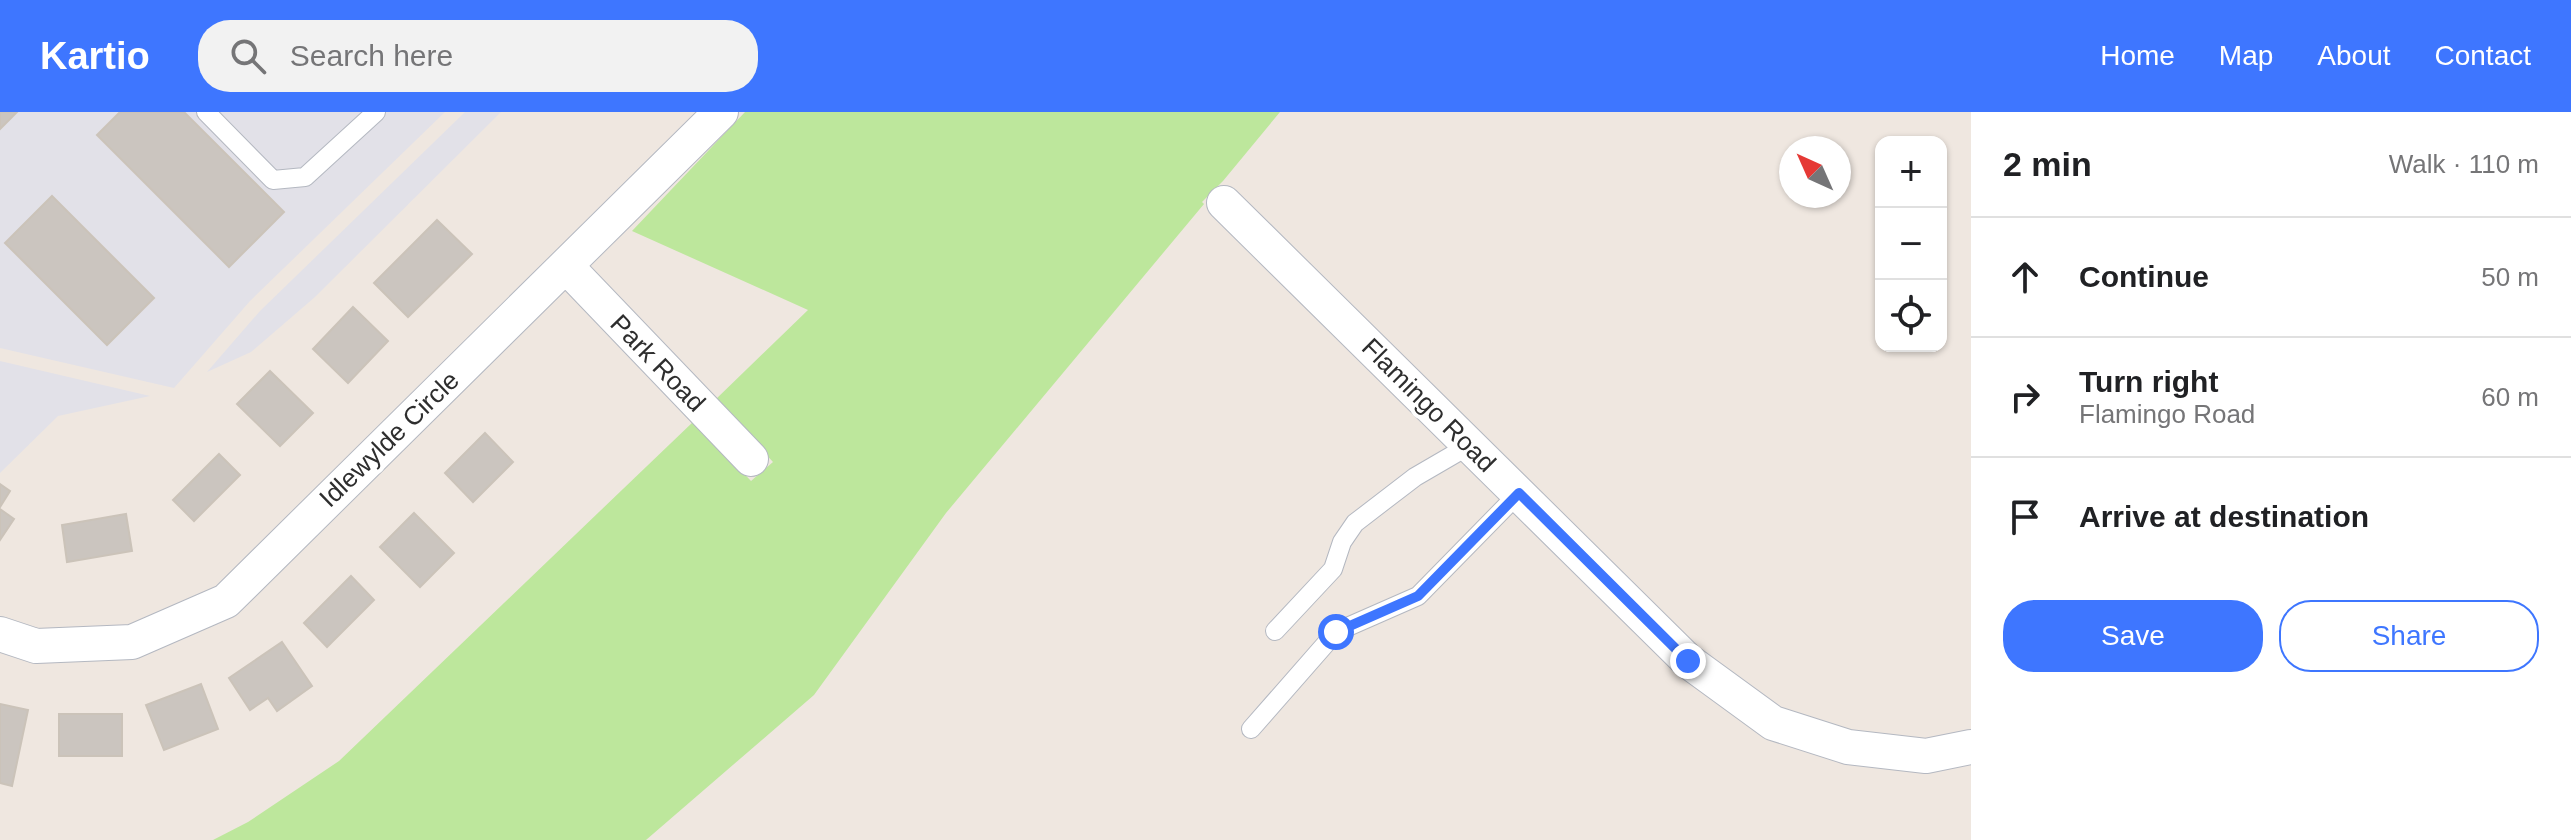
<!DOCTYPE html>
<meta charset="utf-8">
<style>
body{margin:0;font-family:Arial,sans-serif;background:#f2f2f2;color:#202124}
.controls{position:absolute;right:24px;top:24px;display:grid;overflow:hidden;border-radius:16px;box-shadow:0 2px 6px #0004}
.controls button{width:72px;height:72px;display:grid;place-items:center;padding:0;border:0;border-bottom:2px solid #e0e0e0;background:#fff;color:#202124;font:40px sans-serif}
.compass{position:absolute;left:1779px;top:24px;width:72px;height:72px;border-radius:50%;background:#fff;box-shadow:0 2px 6px #0004;rotate:315deg}
.stop{position:absolute;width:24px;height:24px;margin:-18px;border:6px solid #3e76ff;border-radius:50%;background:#fff}
.stop.end{background:#3e76ff;border-color:#fff;box-shadow:0 2px 8px #0008}
.list{margin:0;padding:0;list-style:none}
h2{display:flex;justify-content:space-between;align-items:center;height:104px;margin:0;padding:0 32px;font-size:34px}
h2 small{font-size:26px;font-weight:400;color:#757577}
.list li{display:grid;grid-template-columns:52px 1fr auto;gap:24px;align-items:center;box-sizing:border-box;height:120px;padding:0 32px;border-top:2px solid #e0e0e0}
.list b{display:block;font-size:30px;white-space:nowrap}
.list p{margin:0;font-size:26px;white-space:nowrap;color:#757577}
.list em{font-size:26px;font-style:normal;color:#757577}
.actions{display:flex;gap:16px;padding:24px 32px}
.actions a{flex:1;padding:18px 0;border:2px solid #3e76ff;border-radius:32px;text-align:center;font-size:28px;color:#3e76ff}
.actions .main{background:#3e76ff;color:#fff}
.icon{flex:none;width:44px;height:44px;fill:none;stroke:currentColor;stroke-width:2;stroke-linecap:round;stroke-linejoin:round}
.map{position:relative;flex:none;width:1971px;height:728px;overflow:hidden}
header{display:flex;align-items:center;gap:48px;box-sizing:border-box;height:112px;padding:0 40px;background:#3e76ff;color:#fff}
header strong{font-size:38px}
nav{display:flex;gap:44px;margin-inline-start:auto;font-size:28px}
.search{width:560px;height:72px;background:#f2f2f2;display:flex;align-items:center;gap:20px;box-sizing:border-box;padding:0 28px;border-radius:32px;color:#757577;font-size:30px}
main{display:flex}
aside{flex:1;background:#fff}
.map>svg:first-child{display:block}
</style>
<header>
<strong>Kartio</strong>
<div class="search"><svg class="icon" aria-label="search" viewBox="0 0 24 24"><circle cx="10" cy="10" r="6"/><path d="M15 15l6 6"/></svg>Search here</div>
<nav><a>Home</a><a>Map</a><a>About</a><a>Contact</a></nav>
</header>
<main>
<div class="map">
<svg width="1971" height="728" viewBox="0 0 1971 728">
<rect width="100%" height="100%" fill="#efe7e0"/>
<!-- industrial -->
<path fill="#e2e1e8" d="M0,0H445L250,189L174,276L0,236Z
M465,0H501L315,185L251,240L207,260L260,199Z
M0,249L150,284L58,304L0,361Z"/>
<!-- green -->
<path fill="#bde79c" d="M745,0H1280L1223,69L1202,90L1204,92L946,401L814,583L646,728H213L248,710L339,649L694,309L751,369L773,350L715,288L808,198L632,119Z"/>
<!-- building -->
<path fill="#cbc5bf" stroke="#cbc3b9" stroke-width="2" d="M0,0H17L0,17Z
M120,0H184L284,100L229,155L97,23Z
M52,84L154,186L107,233L5,131Z
M437,108L472,142L408,205L374,171Z
M353,195L388,229L348,271L313,237Z
M270,259L313,301L280,334L237,292Z
M485,321L513,350L473,390L445,361Z
M219,342L240,363L194,409L173,388Z
M0,372L10,379L0,395Z
M0,397L14,407L0,428Z
M414,401L454,441L420,475L380,435Z
M126,402L132,439L67,450L62,413Z
M351,464L374,488L327,535L304,511Z
M282,530L312,574L277,599L268,586L250,598L229,566Z
M201,572L218,617L164,638L146,593Z
M0,592L28,598L12,674L0,671Z
M59,602H122V644H59Z"/>
<g fill="none" stroke-linecap="round" stroke-linejoin="round">
<!-- lane casing -->
<g stroke="#b4b8c1" stroke-width="20">
<path id="lane" d="M206,0L273,68L305,65L376,0
M1275,519L1333,457L1342,430L1355,411L1415,365L1470,333
M1251,617L1336,520L1418,484L1519,381"/>
</g>
<!-- street casing -->
<g stroke="#b4b8c1" stroke-width="36">
<path id="street" d="M1224,91L1688,549L1773,611L1848,635L1926,644L1971,635
M566,154L751,347
M0,522L36,534L132,530L226,489L721,0"/>
</g>
<!-- lane -->
<use href="#lane" stroke="#fff" stroke-width="18"/>
<!-- street -->
<use href="#street" stroke="#fff" stroke-width="34"/>
</g>
<g fill="none" stroke-linecap="round" stroke-linejoin="round">
<!-- route -->
<path stroke="#3e76ff" stroke-width="10" d="M1336,520L1418,484L1519,381L1688,549"/>
</g>
<g text-anchor="middle" stroke-width="8" stroke-linejoin="round" paint-order="stroke">
<!-- street labels -->
<g font-size="26" fill="#2e2e2e" stroke="#fff">
<text transform="translate(658 251) rotate(46)" y="9">Park Road</text>
<text transform="translate(1429 293) rotate(45)" y="9">Flamingo Road</text>
<text transform="translate(389 327) rotate(-44)" y="9">Idlewylde Circle</text>
</g>
</g>
</svg>
<div class="controls">
<button>+</button>
<button>−</button>
<button><svg class="icon" aria-label="locate" viewBox="0 0 24 24"><circle cx="12" cy="12" r="6"/><path d="M12 2v4M12 18v4M2 12h4M18 12h4"/></svg></button>
</div>
<svg class="compass" viewBox="-18 -18 36 36"><path d="M0-13l5 13h-10z" fill="#e53935"/><path d="M0 13l5-13h-10z" fill="#757577"/></svg>
<div class="stop" style="left:1336px;top:520px"></div>
<div class="stop end" style="left:1688px;top:549px"></div>
</div>
<aside>
<h2>2 min<small>Walk · 110 m</small></h2>
<ul class="list">
<li><svg class="icon" aria-label="ahead" viewBox="0 0 24 24"><path d="M12 20V5M6 11l6-6 6 6"/></svg><div><b>Continue</b></div><em>50 m</em></li>
<li><svg class="icon" aria-label="right" viewBox="0 0 24 24"><path d="M7 20v-9h11M14 6l5 5-5 5"/></svg><div><b>Turn right</b><p>Flamingo Road</p></div><em>60 m</em></li>
<li><svg class="icon" aria-label="arrive" viewBox="0 0 24 24"><path d="M6 21V4h12l-3 4 3 4H6"/></svg><div><b>Arrive at destination</b></div></li>
</ul>
<div class="actions"><a class="main">Save</a><a>Share</a></div>
</aside>
</main>
